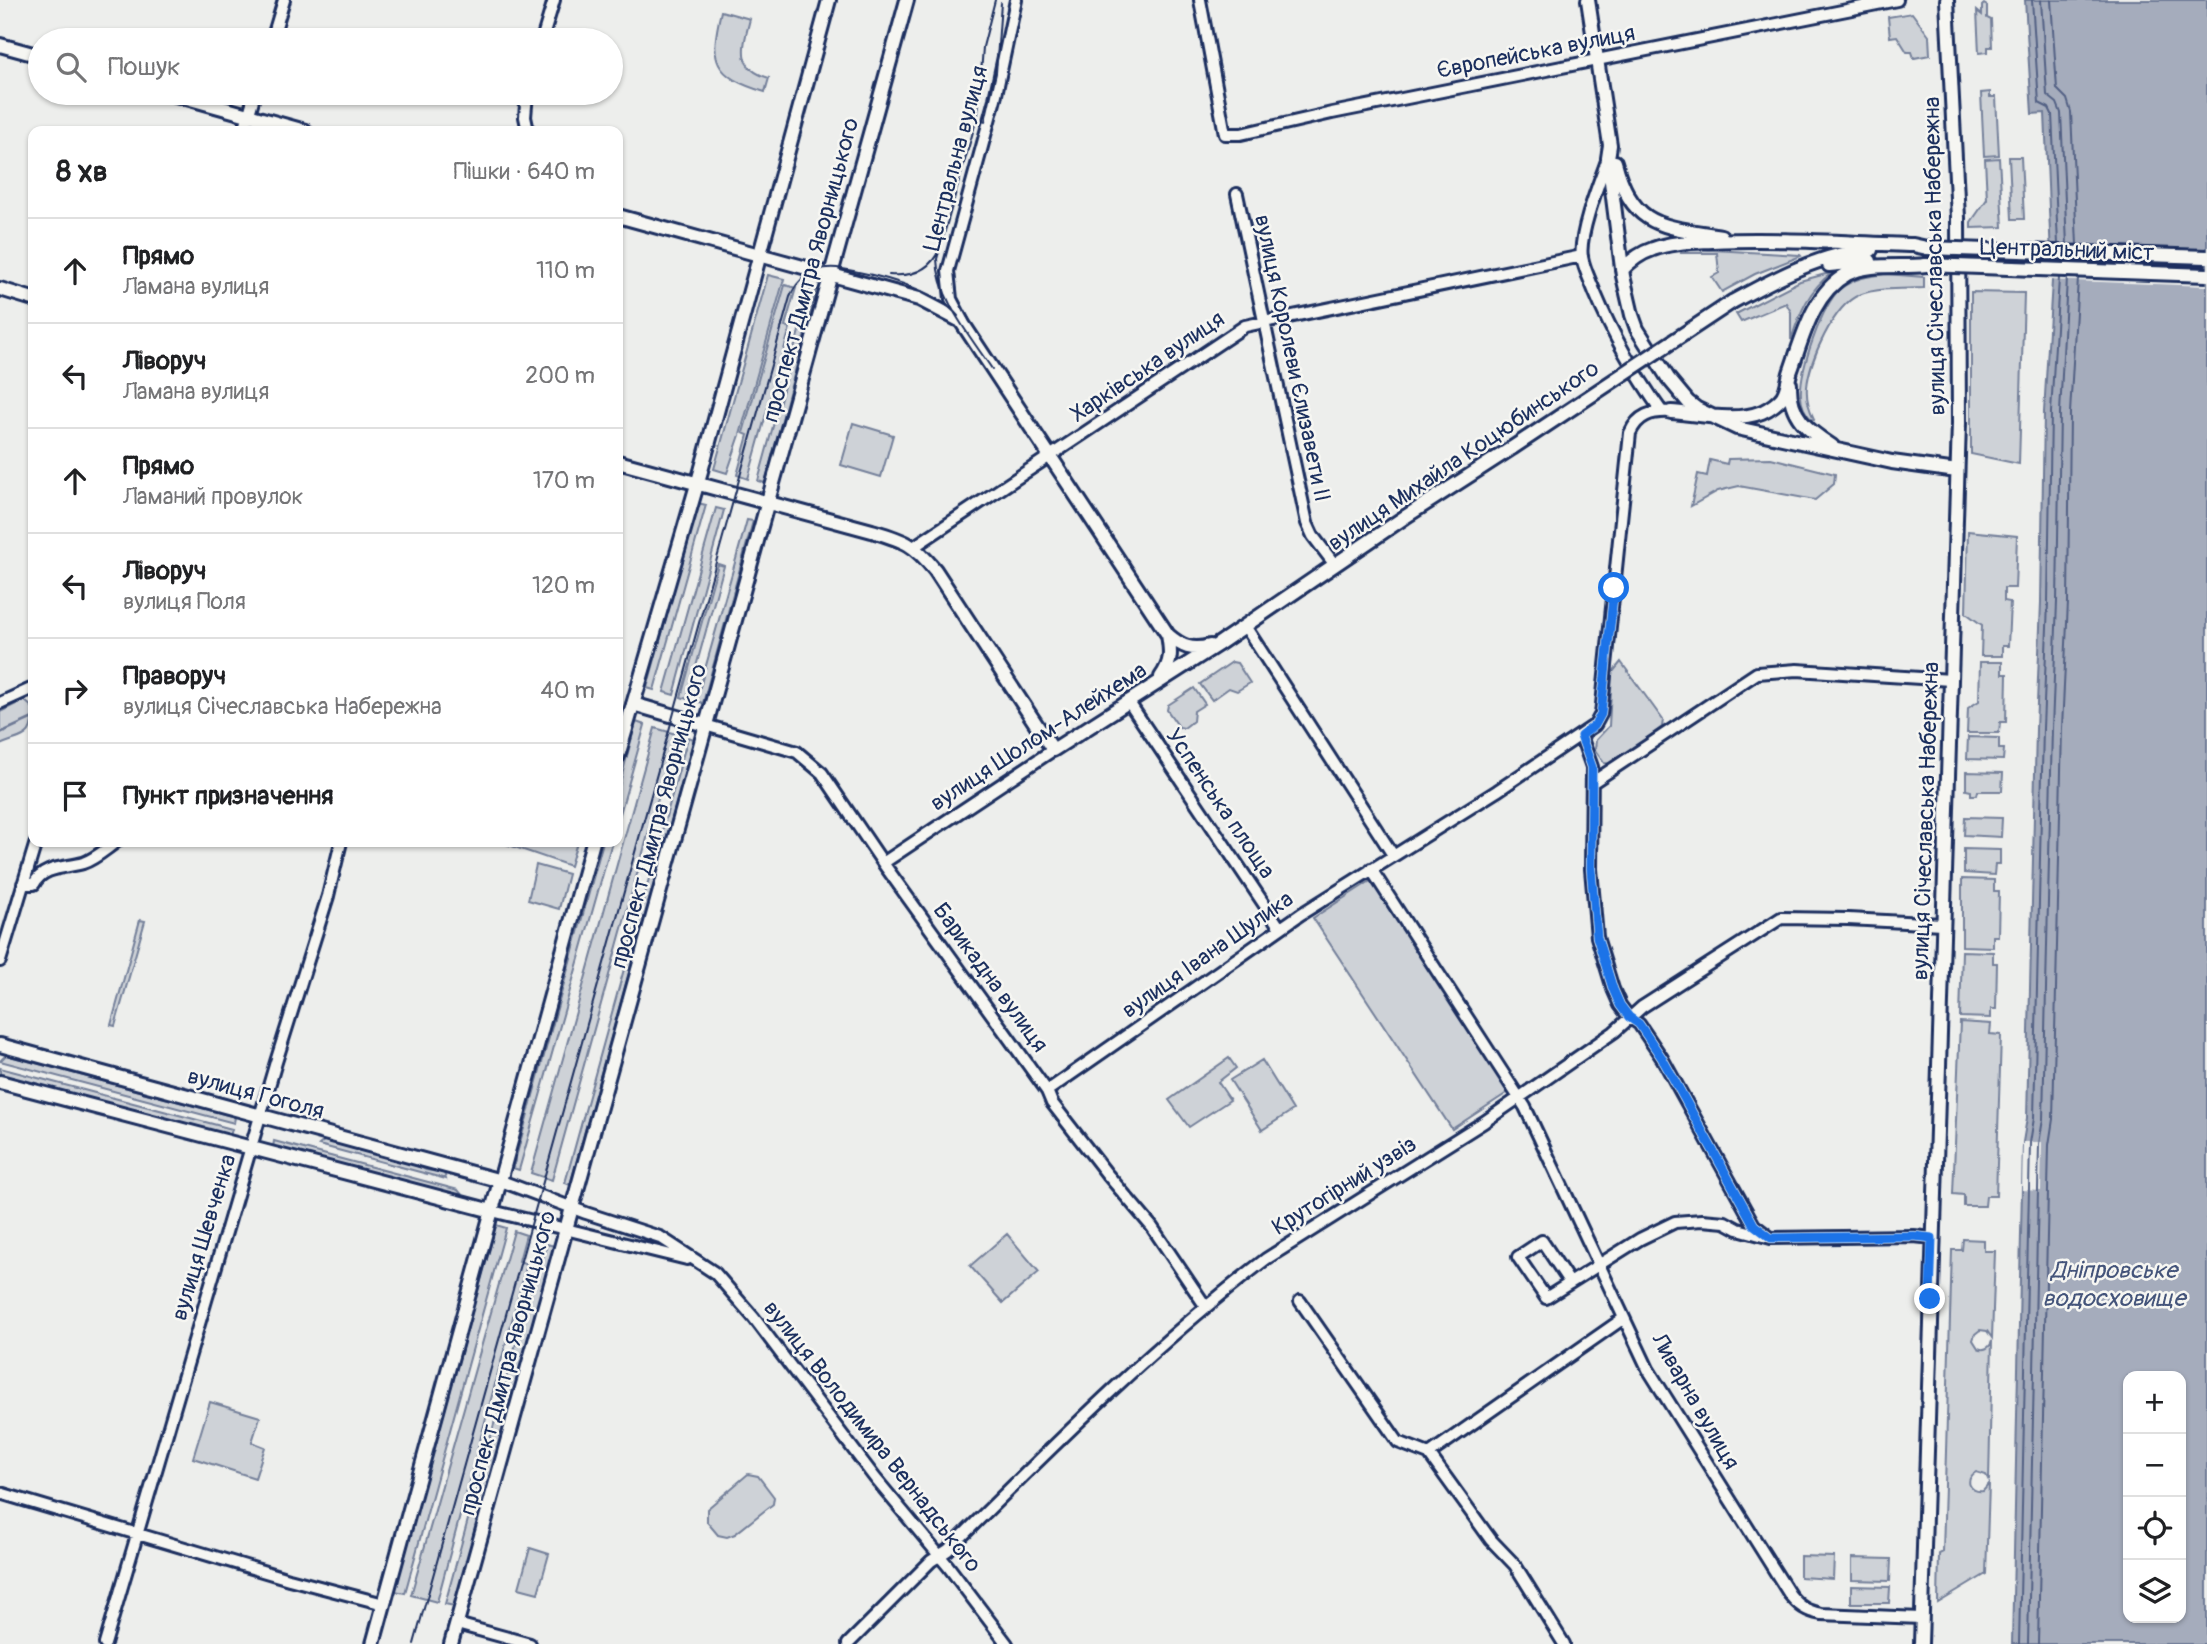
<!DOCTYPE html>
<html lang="uk">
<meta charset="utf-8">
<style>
body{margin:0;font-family:Pangolin,sans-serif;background:#f2f2f2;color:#202124}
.controls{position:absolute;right:21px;bottom:21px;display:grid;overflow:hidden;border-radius:14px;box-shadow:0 2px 5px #0004}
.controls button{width:63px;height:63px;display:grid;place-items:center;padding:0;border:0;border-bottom:2px solid #e0e0e0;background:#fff;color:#202124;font:35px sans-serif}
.stop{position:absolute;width:21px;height:21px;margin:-16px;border:5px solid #1a73e8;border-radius:50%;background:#fff}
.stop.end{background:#1a73e8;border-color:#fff;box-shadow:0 2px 7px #0008}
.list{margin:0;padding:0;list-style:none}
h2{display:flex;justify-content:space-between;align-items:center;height:91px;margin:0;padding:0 28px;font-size:30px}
h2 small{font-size:23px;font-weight:400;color:#757577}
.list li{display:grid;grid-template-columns:46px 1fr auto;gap:21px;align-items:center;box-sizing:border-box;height:105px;padding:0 28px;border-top:2px solid #e0e0e0}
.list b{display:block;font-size:26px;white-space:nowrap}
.list p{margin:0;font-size:23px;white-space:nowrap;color:#757577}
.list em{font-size:23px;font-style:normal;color:#757577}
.icon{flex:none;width:38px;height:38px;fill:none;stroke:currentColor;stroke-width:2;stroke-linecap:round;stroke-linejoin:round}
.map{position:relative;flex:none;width:2207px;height:1644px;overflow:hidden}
.search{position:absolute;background:#fff;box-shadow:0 2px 5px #0004;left:28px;top:28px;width:595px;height:77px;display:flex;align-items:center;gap:18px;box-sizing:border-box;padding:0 24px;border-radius:38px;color:#757577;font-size:26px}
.panel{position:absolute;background:#fff;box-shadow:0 2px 5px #0004;left:28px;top:126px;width:595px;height:721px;border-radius:14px}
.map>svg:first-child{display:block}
</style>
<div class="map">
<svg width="2207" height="1644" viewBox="0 0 2207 1644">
<rect width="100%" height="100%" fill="#edeeec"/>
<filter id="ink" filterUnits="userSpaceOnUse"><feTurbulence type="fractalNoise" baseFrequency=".0143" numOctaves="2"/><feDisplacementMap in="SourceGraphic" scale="14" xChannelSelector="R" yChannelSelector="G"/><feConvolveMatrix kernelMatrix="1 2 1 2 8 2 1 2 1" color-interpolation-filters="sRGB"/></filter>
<g filter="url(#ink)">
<!-- green -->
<path fill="#ced2d7" stroke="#74809a" stroke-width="2" d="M1984,4L1987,6V18L1991,20L1992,47H1988V52L1979,53L1977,11L1982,15V6Z
M721,11L750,19C743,47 735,68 769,78L765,92C713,76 709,62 721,11Z
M1912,13L1929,36L1930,55L1914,58L1912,52H1907L1897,36L1890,37L1888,17Z
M1990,92V97H1996L1999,155L1984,156L1981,93Z
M2009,157H2021L2024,219H2012Z
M1999,158L2003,227L1971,228V222L1987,199L1985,159Z
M1695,249L1800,255L1801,256L1755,274L1722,292L1712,277L1719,273L1717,253H1680Z
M1833,272C1809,289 1800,312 1791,340V312L1786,303L1741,322L1736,314L1800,281Z
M1886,274L1924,277V288C1904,289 1878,287 1859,295C1834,305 1809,361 1807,387C1806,398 1809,409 1814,419L1812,420C1805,413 1801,405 1801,396C1799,371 1822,305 1840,289C1854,278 1869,276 1886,274Z
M768,275L784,279L740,435L727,473L714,469Z
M785,285L796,288L785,326L790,328L748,479L737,475L748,435L743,433Z
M811,287L817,289L765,483L758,481Z
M1971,292L2024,293L2019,464L1971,454Z
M853,423L893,435L881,477L841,465Z
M1771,458L1835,474L1834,484L1815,500L1739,486L1718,491L1691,506L1698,474L1707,476L1710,460L1727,464L1728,459Z
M698,503L706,505L654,690L647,688Z
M716,508L724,510L674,695L664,692Z
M747,520L753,521L703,703L696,701Z
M1968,531L2017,536L2015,588H2004V601L2010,602L2008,646H2002V656H1981L1982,625L1966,613Z
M718,564L724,566L687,699L681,697Z
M1232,662L1237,663L1250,683L1237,691L1229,688L1212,700L1200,684Z
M1621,662L1663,720L1662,727L1612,764L1604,763L1595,750L1596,740L1609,726L1612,673Z
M1980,662H2002V674H2007L2006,722H2000L1999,733H1967L1968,708L1979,701Z
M1194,688L1205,704L1194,711L1193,721L1184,728L1179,727L1167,710L1168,705Z
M24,700L33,708C33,739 26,734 0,745V712Z
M636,722L645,725L618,821V790Z
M655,728L676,734L552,1180L531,1173Z
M688,737L694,739L570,1185L565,1183Z
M1968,737L1999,738V749H2004L2003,760L1967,759Z
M1966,772L2003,773L2002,791H1978L1977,795H1971V791L1966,790Z
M1965,817L2002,818L2001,837L1964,835Z
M500,842H577L570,866Z
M603,842H612L519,1170L513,1168Z
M1964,849L2000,850V864H1995L1994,875L1964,873Z
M536,865L568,874L559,909L528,900Z
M1962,879L1994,880V891H1999L1998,936H1993V947L1962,946Z
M1372,880L1510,1091L1452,1129L1313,918Z
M140,920L145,921L115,1026L111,1025Z
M1962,951L1993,952V963H1997L1996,1009H1991V1018L1960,1017Z
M1960,1022L1991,1024L1990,1034L2001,1035L1996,1196H1986L1985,1206H1964V1195L1953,1194Z
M6,1055L235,1117L234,1123L0,1061Z
M1229,1058L1236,1068L1218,1082L1230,1100L1189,1127L1169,1100Z
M1262,1060L1293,1110L1262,1130L1230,1080Z
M0,1068L232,1129L230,1136L0,1075Z
M325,1140L410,1163L426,1170L444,1173L446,1179L319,1145Z
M274,1141L458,1190L463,1196L273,1147Z
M496,1225L506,1228L405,1593L395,1591Z
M514,1231L526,1235L519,1261L527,1264L437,1602L411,1595Z
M1007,1234L1039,1272L1003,1303L970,1266Z
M1963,1239L1984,1240V1251H1995L1992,1338L1987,1331L1980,1330L1975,1334L1973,1340L1978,1348C1984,1351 1990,1348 1992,1341L1989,1481L1986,1475L1976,1472C1964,1479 1969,1493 1983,1491L1989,1484L1986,1574L1938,1603L1939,1554L1943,1552L1952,1250H1962Z
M547,1244L554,1246L454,1606L445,1604L536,1270H540Z
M210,1402L260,1417L252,1442L265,1447L255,1478L193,1458Z
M748,1474L758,1476L774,1497L773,1504L735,1534L727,1537L718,1535L707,1522V1509Z
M530,1548L549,1554L538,1593L519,1588Z
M1800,1556L1834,1557L1833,1579L1800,1577Z
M1852,1558L1891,1559L1890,1581L1852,1580Z
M1851,1586L1890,1587L1889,1603H1851Z"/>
<!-- water -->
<path fill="#a5acbc" stroke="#6e7a96" stroke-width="2" fill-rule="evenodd" d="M2025,0H2207V1644H2012L2023,1142L2027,1118L2036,729L2041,602L2044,412L2052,281L2045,113L2032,114ZM2128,1376H2181V1618H2128Z"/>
<!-- pier -->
<path fill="#edeeec" d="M2047,244L2207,249V286L2048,280Z
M2023,1142H2042L2041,1191L2022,1190Z"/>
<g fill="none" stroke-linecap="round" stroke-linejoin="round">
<!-- shore -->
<path stroke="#526184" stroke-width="2" d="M2032,0L2039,103L2049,108L2052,114L2058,244
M2041,0L2047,95L2057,103L2061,113L2067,245
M2051,0L2057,89L2067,99L2071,112L2077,245
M2019,1644L2030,1143L2034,1118L2043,728L2048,602L2051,412L2059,278
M2028,1644L2039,1144L2043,1119L2052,728L2057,602L2060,413L2067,278
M2038,1644L2049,1145L2053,1119L2062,728L2068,602L2070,413L2078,278"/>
<!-- stream -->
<path stroke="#6e7a96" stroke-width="2.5" d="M0,733L33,718"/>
<!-- minor casing -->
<g stroke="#1b2f5e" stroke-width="16">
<path id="minor" d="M1200,0L1225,134H1241L1332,113L1897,0
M272,40L284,0
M542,40L554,0
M527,93L525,117L528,131
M244,131L255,93
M1608,158C1600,180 1578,235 1582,257C1584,269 1591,282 1595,293C1613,336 1635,374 1662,412
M1237,194L1307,523L1313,536L1335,565
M963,322L951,299L948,271L995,99L1016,0
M915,546L1245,326L1582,256
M1245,626L1393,855
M1128,701L1280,928
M0,703L33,688
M705,725L797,752L822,773L883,863L1047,1091L1052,1103L1107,1174L1152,1227L1206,1307
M1581,736L1592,767L1591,869L1597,937L1613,989L1620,1005L1629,1017L1639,1024L1662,1058L1754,1225L1771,1238
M1593,782L1757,673L1797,670L1951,680
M883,863L1053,750
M1371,869L1525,1107L1648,1369L1790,1595C1799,1606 1806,1611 1821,1614L1921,1618
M23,884H34C43,866 66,868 83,863C95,859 106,849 116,842
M0,961L36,842
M1047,1091L1301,914L1497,791L1595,725L1601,714L1630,433C1638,415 1651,411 1671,412
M501,1181L586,1213L660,1237L715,1273L754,1318L875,1478L948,1566L1007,1644
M492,1211L687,1259
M1570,1283L1542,1241L1518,1257L1546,1298L1640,1239L1675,1222L1702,1220L1725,1222L1738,1229L1771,1238L1914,1236L1932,1238
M1300,1301L1398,1442L1429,1454
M1429,1454L1624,1318
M1429,1454L1491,1540L1515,1565L1564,1644
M0,1493L289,1579L384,1604
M457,1624L530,1644
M105,1644L276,1062L328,896L341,842
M848,1644L931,1561L948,1550C1050,1449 1152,1346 1266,1259L1484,1122L1614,1032L1642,1007L1781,918L1848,919L1942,924"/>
</g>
<!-- major casing -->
<g stroke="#1b2f5e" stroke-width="18">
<path id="major" d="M1588,0L1610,145L1608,158L1623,276L1632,315L1637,329L1668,378L1688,402L1697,409L1737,428L1892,462L1957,471
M0,45L40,56
M169,93L305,131
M1615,162C1632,228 1662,226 1721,236
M618,216L919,299L961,321L1168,635C1182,647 1192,651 1210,646
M1829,265L1870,261
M1622,270C1631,260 1641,253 1653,249C1671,242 1693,242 1712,241C1779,238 1846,243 1913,245L1927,248
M0,289L33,299
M1732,302C1772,280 1824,252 1871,250
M1790,384C1789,416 1807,430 1832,446
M1671,412C1699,414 1735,423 1762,412C1769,409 1779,402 1783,396C1788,388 1788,378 1791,370C1803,336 1813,293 1847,274C1870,262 1901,268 1926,265
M618,462L872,531C905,541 913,543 935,570L1053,750L1217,645L1405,517L1512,448
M1161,677C1172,662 1171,652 1168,635
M633,704L705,725
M618,756L701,471L829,0
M0,1045L501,1181
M0,1082L492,1211
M373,1644L593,842
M451,1644L907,0
M1921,1644L1959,423L1958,218L1947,0"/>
</g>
<!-- minor -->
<use href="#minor" stroke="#f6f6f2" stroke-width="10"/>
<!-- major -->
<use href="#major" stroke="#f6f6f2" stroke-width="12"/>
<!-- tram -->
<path stroke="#1b2f5e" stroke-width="2" d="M985,121L996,73L1001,3
M889,275C912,277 931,270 940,248
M992,369C971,337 938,299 937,259L978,114L983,47L995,0
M414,1644L790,297C799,276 815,266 837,268C874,274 935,288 958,316"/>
<!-- major-bridge casing -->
<g stroke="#1b2f5e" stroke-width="18" stroke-linecap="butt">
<path id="major-bridge" d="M1927,248L2207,257
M1926,265L2207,275
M1512,448L1732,302"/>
</g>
<!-- major-bridge -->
<use href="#major-bridge" stroke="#f6f6f2" stroke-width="12"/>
</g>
</g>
<g fill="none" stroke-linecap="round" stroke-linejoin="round" filter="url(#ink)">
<!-- route -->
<path stroke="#1a73e8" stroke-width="9" d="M1614,588L1601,714L1595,725L1581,736L1592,767L1591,869L1597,937L1613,989L1620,1005L1629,1017L1639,1024L1662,1058L1754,1225L1771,1238L1914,1236L1932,1238L1930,1299"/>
</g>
<g text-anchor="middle" stroke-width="5" stroke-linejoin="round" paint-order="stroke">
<!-- street labels -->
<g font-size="23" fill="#1b2f5e" stroke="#f6f6f2">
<text transform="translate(1536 51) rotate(-11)" y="8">Європейська вулиця</text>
<text transform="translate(955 158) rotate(-75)" y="8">Центральна вулиця</text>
<text transform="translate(2067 249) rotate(2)" y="8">Центральний міст</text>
<text transform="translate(1934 256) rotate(-91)" y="8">вулиця Січеславська Набережна</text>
<text transform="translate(810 270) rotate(-75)" y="8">проспект Дмитра Яворницького</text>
<text transform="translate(1293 358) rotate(78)" y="8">вулиця Королеви Єлизавети ІІ</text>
<text transform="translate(1147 366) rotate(-34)" y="8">Харківська вулиця</text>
<text transform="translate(1463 455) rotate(-34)" y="8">вулиця Михайла Коцюбинського</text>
<text transform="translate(1038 736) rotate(-33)" y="8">вулиця Шолом-Алейхема</text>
<text transform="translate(1221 803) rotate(56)" y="8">Успенська площа</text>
<text transform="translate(658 816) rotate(-75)" y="8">проспект Дмитра Яворницького</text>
<text transform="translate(1925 821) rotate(-88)" y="8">вулиця Січеславська Набережна</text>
<text transform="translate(1207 954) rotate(-35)" y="8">вулиця Івана Шулика</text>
<text transform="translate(991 977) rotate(54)" y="8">Барикадна вулиця</text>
<text transform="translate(256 1093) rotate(15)" y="8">вулиця Гоголя</text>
<text transform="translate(1344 1185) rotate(-32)" y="8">Крутогірний узвіз</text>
<text transform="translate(203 1237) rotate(-73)" y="8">вулиця Шевченка</text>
<text transform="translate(507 1363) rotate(-75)" y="8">проспект Дмитра Яворницького</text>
<text transform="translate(1696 1401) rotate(60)" y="8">Ливарна вулиця</text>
<text transform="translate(873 1436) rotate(52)" y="8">вулиця Володимира Вернадського</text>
</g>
<!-- water labels -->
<g font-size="24" font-style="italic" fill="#44547a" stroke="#f6f6f2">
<text x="2114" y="1278">Дніпровське<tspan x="2114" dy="28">водосховище</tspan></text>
</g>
</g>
</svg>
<div class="controls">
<button>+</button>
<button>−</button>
<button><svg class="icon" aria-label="locate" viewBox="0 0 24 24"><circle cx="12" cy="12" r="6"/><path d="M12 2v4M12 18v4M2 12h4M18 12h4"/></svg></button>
<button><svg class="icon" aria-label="layers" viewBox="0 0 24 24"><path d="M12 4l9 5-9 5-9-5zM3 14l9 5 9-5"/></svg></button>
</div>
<div class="stop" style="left:1614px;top:588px"></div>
<div class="stop end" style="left:1930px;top:1299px"></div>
<div class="search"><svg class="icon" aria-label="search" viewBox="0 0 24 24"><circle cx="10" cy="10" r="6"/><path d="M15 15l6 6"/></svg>Пошук</div>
<section class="panel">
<h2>8 хв<small>Пішки · 640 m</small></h2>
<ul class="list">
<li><svg class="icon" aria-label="ahead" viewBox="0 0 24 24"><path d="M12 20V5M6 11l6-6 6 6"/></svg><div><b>Прямо</b><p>Ламана вулиця</p></div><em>110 m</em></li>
<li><svg class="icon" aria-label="left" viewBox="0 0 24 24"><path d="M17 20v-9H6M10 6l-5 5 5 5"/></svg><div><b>Ліворуч</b><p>Ламана вулиця</p></div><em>200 m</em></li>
<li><svg class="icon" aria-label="ahead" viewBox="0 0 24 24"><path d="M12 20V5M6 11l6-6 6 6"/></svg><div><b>Прямо</b><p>Ламаний провулок</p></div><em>170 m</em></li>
<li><svg class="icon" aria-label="left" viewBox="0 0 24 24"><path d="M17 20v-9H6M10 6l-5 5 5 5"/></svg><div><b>Ліворуч</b><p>вулиця Поля</p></div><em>120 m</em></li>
<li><svg class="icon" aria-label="right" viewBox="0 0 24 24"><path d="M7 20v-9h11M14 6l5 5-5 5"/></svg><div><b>Праворуч</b><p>вулиця Січеславська Набережна</p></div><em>40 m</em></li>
<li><svg class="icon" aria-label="arrive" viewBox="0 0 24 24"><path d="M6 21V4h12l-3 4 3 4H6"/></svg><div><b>Пункт призначення</b></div></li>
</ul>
</section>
</div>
